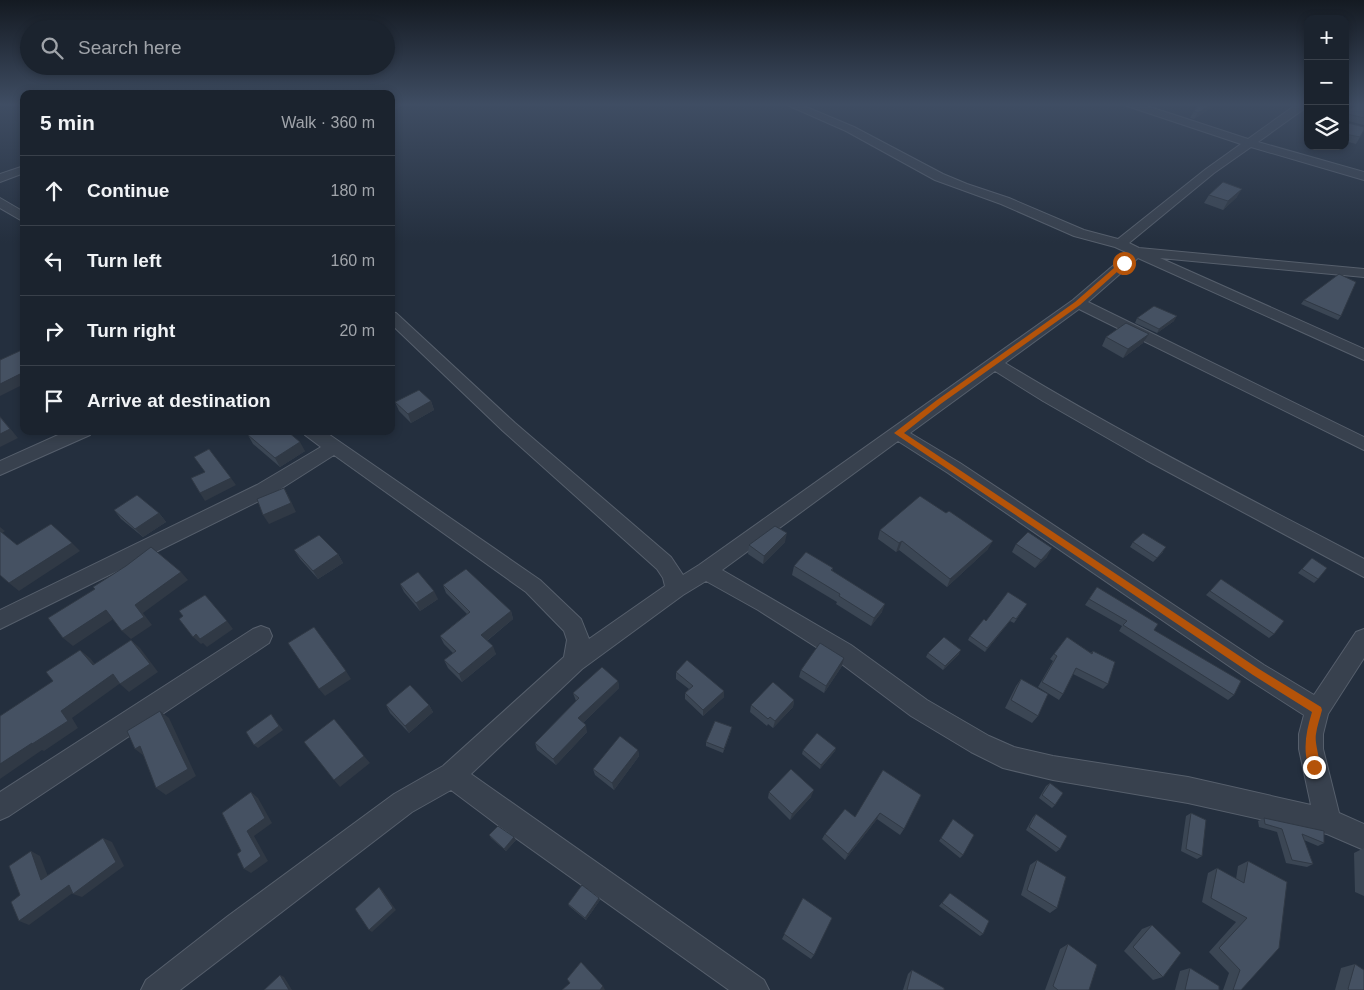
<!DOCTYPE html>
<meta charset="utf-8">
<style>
body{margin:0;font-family:Arial,sans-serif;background:#282f3a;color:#f1f3f6}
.controls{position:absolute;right:15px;top:15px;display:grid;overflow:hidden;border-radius:10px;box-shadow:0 2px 8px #0003}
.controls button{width:45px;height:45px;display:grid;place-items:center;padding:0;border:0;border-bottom:1px solid #39404a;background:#1b232e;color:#f1f3f6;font:25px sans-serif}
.stop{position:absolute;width:15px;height:15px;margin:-11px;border:4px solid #b45309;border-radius:50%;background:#fff}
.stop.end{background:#b45309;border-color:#fff;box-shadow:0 1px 5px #0008}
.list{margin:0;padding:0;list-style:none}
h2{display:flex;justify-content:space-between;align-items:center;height:65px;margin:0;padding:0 20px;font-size:21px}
h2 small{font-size:16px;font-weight:400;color:#a0a4aa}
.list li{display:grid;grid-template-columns:32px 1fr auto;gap:15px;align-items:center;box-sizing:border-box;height:70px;padding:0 20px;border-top:1px solid #39404a}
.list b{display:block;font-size:19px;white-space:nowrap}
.list em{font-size:16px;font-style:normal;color:#a0a4aa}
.icon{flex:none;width:28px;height:28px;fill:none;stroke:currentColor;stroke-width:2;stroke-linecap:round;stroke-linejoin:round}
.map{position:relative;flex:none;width:1364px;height:990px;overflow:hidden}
.search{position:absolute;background:#1b232e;box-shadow:0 2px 8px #0003;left:20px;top:20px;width:375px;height:55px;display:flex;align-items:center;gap:12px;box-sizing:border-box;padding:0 18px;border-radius:28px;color:#a0a4aa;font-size:19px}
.panel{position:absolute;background:#1b232e;box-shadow:0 2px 8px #0003;left:20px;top:90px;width:375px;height:345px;border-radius:10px}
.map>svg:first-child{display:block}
</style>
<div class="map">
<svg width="1364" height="990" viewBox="0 0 1364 990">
<rect width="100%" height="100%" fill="#242f3e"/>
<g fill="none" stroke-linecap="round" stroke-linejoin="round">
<!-- street casing -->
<g stroke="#565f6c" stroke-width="2">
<path id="street" d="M391,104H403L391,110Z
M785,104H799L854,127L943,174L967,184L1009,198L1084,230L1118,239L1206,169L1241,144L1127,106L1126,104H1141L1248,139L1297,104H1308V106L1258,142L1364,172V180L1251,147L1214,173L1129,243L1139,248L1364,269V277L1160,258L1364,349V360L1138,258L1088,302L1364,437V450L1079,309L1005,363C1122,434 1244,496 1364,559V577L1146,460L1043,401L995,371L910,433L960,463L1264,665L1314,695L1356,632L1364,629V658L1328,714L1323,734V749L1339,813L1364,824V850L1327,834L1188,803L1053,780L1003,768L971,752L911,716L835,659L758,610L706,581L683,595L582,669L471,774L764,980L769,990H729L499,826L451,790L412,812L180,990H141L146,980L228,916L394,794L443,766L564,657L567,640L564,631L526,592L334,455L271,495L0,629V610L257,485L321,447L305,435L302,431H324L540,580L581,619L589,639L665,586L663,578L657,569L503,431L391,324V312L396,313L515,423L671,557L683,575L699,565L1073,300L1128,253L1115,247L1074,236L1001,204L935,180L846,131ZM898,441L948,473L1248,679L1304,715L1299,734V749L1311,805L1188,777L1053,756L1014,747L989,736L927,700L851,645L722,570Z
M24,166V173L0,182V174Z
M0,198L24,212V222L0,208Z
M67,431H93L90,435L0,475V461Z
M261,626L269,629L272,636L269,643L9,816L0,820V792L253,629Z"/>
</g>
<!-- street -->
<use href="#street" fill="#38414e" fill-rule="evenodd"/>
</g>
<!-- wall -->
<path fill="#3b4654" d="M1199,104H1217L1194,119L1190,118L1194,111Z
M1364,104V125L1348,121V123L1360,137L1356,144L1345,141V116Z
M1209,195L1237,197L1223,210L1204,203Z
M1304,300L1341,316L1338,320L1301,304Z
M1137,318L1174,321L1157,333L1135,323Z
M1106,337L1143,343L1123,358L1102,346Z
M431,401L434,410L411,423L399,411L395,402Z
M248,435L305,451L280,467L253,444Z
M114,510L159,513L166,522L143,537L121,519Z
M880,530L988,549L947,587L899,550L896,552L878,539Z
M785,542L763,564L748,554L749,545Z
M1133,542L1163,552L1153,562L1130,547Z
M1016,544L1047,557L1035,568L1012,552Z
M294,550L338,554L343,563L318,579L300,559Z
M1312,558L1318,579L1314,583L1298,573Z
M794,566L833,568L832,571L882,612L871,626L836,604L837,602L792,575Z
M1221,579L1274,634L1269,638L1206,595Z
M400,584L438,599L420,611L404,592Z
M443,585L511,611L513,619L487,641L496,654L462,682L448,668L444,660L453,653L444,644L440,636L467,614L446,593Z
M1097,587L1154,630L1234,695L1228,700L1119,631L1122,626L1085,605Z
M1027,604L1014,623L1010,621L985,652L968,640L970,636L986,621Z
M1067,637L1091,653L1093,651L1108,684L1103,689L1073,674L1063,694L1059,700L1038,687L1053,661L1050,659Z
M928,653L959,654L943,670L926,657Z
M842,666L824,693L799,677L801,670Z
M676,672L724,691V697L703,716L685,699V693L689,689L676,679Z
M1021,679L1038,716L1032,723L1005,708L1016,686Z
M618,681L619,688L583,723L587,732L556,765L537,750L535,743L576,701L573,693Z
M794,700L793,707L773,728L768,724L767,726L750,712L751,705Z
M386,705H429L433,712L409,733L390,713Z
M731,731L723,753L706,746V742Z
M836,748L835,751L820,769L802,754L803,750Z
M638,750L639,756L614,790L595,775L593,769Z
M1050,783L1055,805L1052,808L1039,798L1046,786Z
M769,792L811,797L790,820L768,798Z
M921,795L904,829L900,835L877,819L845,860L822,839L825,834L855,817Z
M1191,813L1202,856L1197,859L1181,851L1186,816Z
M1036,814L1060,849L1056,852L1026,830L1033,817Z
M1264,818L1324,843L1318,846L1304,840L1313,864L1307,867L1286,863L1277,832L1259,827L1258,821Z
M953,819L963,855L960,858L939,841Z
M489,835L514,837L516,840L506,851L491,838Z
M1364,848V896L1355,892L1354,853Z
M1037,860L1057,908L1050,913L1021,895L1030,865Z
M1248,861L1287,882L1241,990H1223L1229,973L1209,952L1236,922L1202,902L1208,873L1217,868L1236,879L1238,866Z
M950,893L983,934L980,936L939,906Z
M599,898L600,900L586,920L569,906L568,904Z
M803,898L814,955L811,959L782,939Z
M1152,925L1163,977L1153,980L1124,951L1142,929Z
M1068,944L1089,990H1045L1060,949Z
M1355,964L1364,990H1335L1341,968Z
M1190,968L1219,990H1175L1180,971Z
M912,970L944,990H903L908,974Z"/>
<!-- shaded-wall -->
<path fill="#303945" d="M1211,104H1217L1194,119L1198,113Z
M1242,189L1237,197L1223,210L1228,201Z
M1177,316L1174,321L1157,333L1159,329Z
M1149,334L1143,343L1123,358L1128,349Z
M24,372V384L0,396V384Z
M431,401L434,410L411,423L408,414Z
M0,416L18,438L0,447Z
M300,442L305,451L280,467L275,458Z
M231,478L236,485L205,501L200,493Z
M284,488L289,497L296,512L269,524L263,515Z
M159,513L166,522L143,537L135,529Z
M0,527L5,531L2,533L0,531Z
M787,533L785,542L763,564L764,556Z
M902,541L899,550L896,552L899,543Z
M993,541L988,549L947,587L950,579Z
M72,543L80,551L19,591L9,583Z
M1052,548L1047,557L1035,568L1041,560Z
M338,554L343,563L318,579L313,571Z
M181,572L188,580L143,613L152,625L131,639L122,631L135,605Z
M434,591L438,599L420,611L416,603Z
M885,604L882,612L871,626L874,618Z
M106,610L115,618L73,646L63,638Z
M511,611L513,619L484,643L481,635Z
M1013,617L1010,621L985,652L987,648Z
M227,621L233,629L207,647L203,643L201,644L193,637L196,634Z
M131,640L140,648L158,672L129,692L120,684Z
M493,646L496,654L462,682L459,674Z
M80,650L90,658L102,673L93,665Z
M961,650L959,654L943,670L945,666Z
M844,658L842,666L824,693L826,686Z
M346,671L351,679L325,696L319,689Z
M113,674L122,682L72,718L78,728L44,751L42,750L0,779V764L61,711Z
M618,681L619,688L580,726L578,718Z
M724,691V697L703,716V710Z
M794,700L793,707L773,728L775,721Z
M429,705L433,712L409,733L405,726Z
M160,711L169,718L196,776L166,795L156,788Z
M271,714L283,730L258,748L254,745Z
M586,725L587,732L556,765L553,759Z
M732,727L731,731L723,753L724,749Z
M140,746L144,756L135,749Z
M836,748L835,751L820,769L821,765Z
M638,750L639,756L614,790L612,783Z
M364,756L370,763L340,787L334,780Z
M814,790L811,797L790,820L792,814Z
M251,792L258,798L272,823L254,836L268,861L251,873L244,869Z
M880,813L877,819L845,860L848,854Z
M514,837L516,840L506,851L504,849Z
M103,838L112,842L124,866L82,897L73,894Z
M31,851L40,856L51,884L41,880Z
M69,885L78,889L29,925L19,921Z
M379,887L382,890L396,910L372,932L369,930Z
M599,898L600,900L586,920L585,918Z
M280,975L284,977L292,990H289Z
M603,986L605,990H600Z"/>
<!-- building -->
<path fill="#455162" stroke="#303945" d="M1200,104H1211L1198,113L1194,111Z
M1358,104H1364V118L1348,114V123L1364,127V130L1360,137L1345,134V117L1349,110Z
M1223,182L1242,189L1228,201L1209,195Z
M1339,274L1356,282L1341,316L1304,300Z
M1154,306L1177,316L1159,329L1137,318Z
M1126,323L1149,334L1128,349L1106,337Z
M24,349V372L0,384V360Z
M419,390L431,401L408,414L395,402Z
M0,417L10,429L0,434Z
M254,431H287L300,442L275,458L248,435Z
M209,449L231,478L200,493L191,478L205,472L194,457Z
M284,488L291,503L263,515L257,499Z
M137,495L159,513L135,529L114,510Z
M920,496L946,513L949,511L993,541L950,579L902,541L899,543L880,530Z
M51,524L72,543L9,583L0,575V531L17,545Z
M775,526L787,533L764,556L749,545Z
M1028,532L1052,548L1041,560L1016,544Z
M1143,533L1166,547L1157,558L1133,542Z
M319,535L338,554L313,571L294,550Z
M151,547L181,572L135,605L144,617L122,631L106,610L63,638L48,618L95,589L93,587L126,566Z
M806,552L833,568L831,570L885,604L874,618L839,596L840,594L794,566Z
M1312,558L1327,568L1318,579L1302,569Z
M466,569L511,611L481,635L493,646L459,674L444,660L456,651L440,636L470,612L443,585Z
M418,572L434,591L416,603L400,584Z
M1221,579L1284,621L1274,634L1210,591Z
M1097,587L1158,624L1154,630L1241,681L1234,695L1123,625L1127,621L1089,599Z
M1008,592L1027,604L1016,619L1013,617L987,648L970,636L984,619L986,621Z
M205,595L227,621L200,639L196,634L193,637L179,619L183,616L179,611Z
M314,627L346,671L319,689L288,643Z
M944,637L961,650L945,666L928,653Z
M1067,637L1092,654L1093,651L1115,662L1108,684L1076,668L1063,694L1042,682L1057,656L1054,654Z
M131,640L150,664L120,684L113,674L61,711L68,721L32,744V743L0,764V716L53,681L46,672L80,650L93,665Z
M820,643L844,658L826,686L801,670Z
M687,660L724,691L703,710L685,693L693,686L676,672Z
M602,667L618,681L578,718L586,725L553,759L535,743L579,698L573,693Z
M1021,679L1048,694L1038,716L1011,700Z
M773,682L794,700L775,721L770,717L768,719L751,705Z
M410,685L429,705L405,726L386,705Z
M160,711L188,769L156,788L140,746L135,749L127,731Z
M271,714L279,726L254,745L246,732Z
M334,719L364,756L334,780L304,742Z
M715,721L732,727L724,749L706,742Z
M817,733L836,748L821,765L803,750Z
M620,736L638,750L612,783L593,769Z
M791,769L814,790L792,814L769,792Z
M883,770L921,795L904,829L880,813L848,854L825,834L845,809L855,817Z
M1050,783L1063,793L1055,805L1042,795Z
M251,792L265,818L247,831L261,856L244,869L237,854L241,851L222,813Z
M1191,813L1206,820L1202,856L1186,849Z
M1036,814L1067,836L1060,849L1029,827Z
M1264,818L1324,831V843L1302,834L1313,864L1292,860L1282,829L1265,824Z
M953,819L974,835L963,855L941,838Z
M498,826L514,837L504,849L489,835Z
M103,838L116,862L73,894L69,885L19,921L11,902L20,895L9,866L31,851L41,880Z
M1037,860L1066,877L1057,908L1027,890Z
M1248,861L1287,882L1279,948L1241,990H1233L1240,970L1219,948L1247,918L1211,898L1217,868L1244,883Z
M582,885L599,898L585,918L568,904Z
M379,887L393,908L369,930L355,909Z
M950,893L989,921L983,934L942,903Z
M803,898L832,918L814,955L784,934Z
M1152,925L1181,953L1163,977L1133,947Z
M1068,944L1097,965L1089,990H1058L1053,986Z
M581,962L603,986L600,990H562L570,983L567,979Z
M1355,964L1364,970V990H1349L1348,989Z
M1190,968L1219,986V990H1185Z
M912,970L944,988V990H907Z
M280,975L289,990H264Z"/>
<!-- sky -->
<linearGradient id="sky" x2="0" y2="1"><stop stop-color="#141a22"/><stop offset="0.43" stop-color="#3f4d63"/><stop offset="1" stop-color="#3f4d63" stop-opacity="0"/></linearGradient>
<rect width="1364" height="243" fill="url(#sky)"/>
<!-- route -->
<path fill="#b45309" d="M1122,261L1127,263L1080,305L942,403L904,433L1259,669L1321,707L1322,710C1320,718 1317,726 1316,734C1314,745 1322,760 1318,770L1314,772L1310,770C1302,751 1306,732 1312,712L1253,675L894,433L937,400L1075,302Z"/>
</svg>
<div class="controls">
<button>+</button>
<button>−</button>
<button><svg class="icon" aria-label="layers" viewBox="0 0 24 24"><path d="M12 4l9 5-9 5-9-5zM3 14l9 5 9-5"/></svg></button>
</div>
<div class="stop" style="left:1124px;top:263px"></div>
<div class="stop end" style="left:1314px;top:767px"></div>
<div class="search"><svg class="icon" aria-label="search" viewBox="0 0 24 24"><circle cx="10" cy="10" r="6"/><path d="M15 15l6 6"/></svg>Search here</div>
<section class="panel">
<h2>5 min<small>Walk · 360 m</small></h2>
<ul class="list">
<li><svg class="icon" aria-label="ahead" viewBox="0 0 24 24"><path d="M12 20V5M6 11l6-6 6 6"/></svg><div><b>Continue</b></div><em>180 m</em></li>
<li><svg class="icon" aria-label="left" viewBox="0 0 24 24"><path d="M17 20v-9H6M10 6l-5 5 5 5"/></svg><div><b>Turn left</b></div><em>160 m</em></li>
<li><svg class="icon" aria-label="right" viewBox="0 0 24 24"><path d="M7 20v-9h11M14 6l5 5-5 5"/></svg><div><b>Turn right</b></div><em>20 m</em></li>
<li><svg class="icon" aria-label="arrive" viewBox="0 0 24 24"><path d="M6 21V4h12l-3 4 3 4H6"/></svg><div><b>Arrive at destination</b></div></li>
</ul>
</section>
</div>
